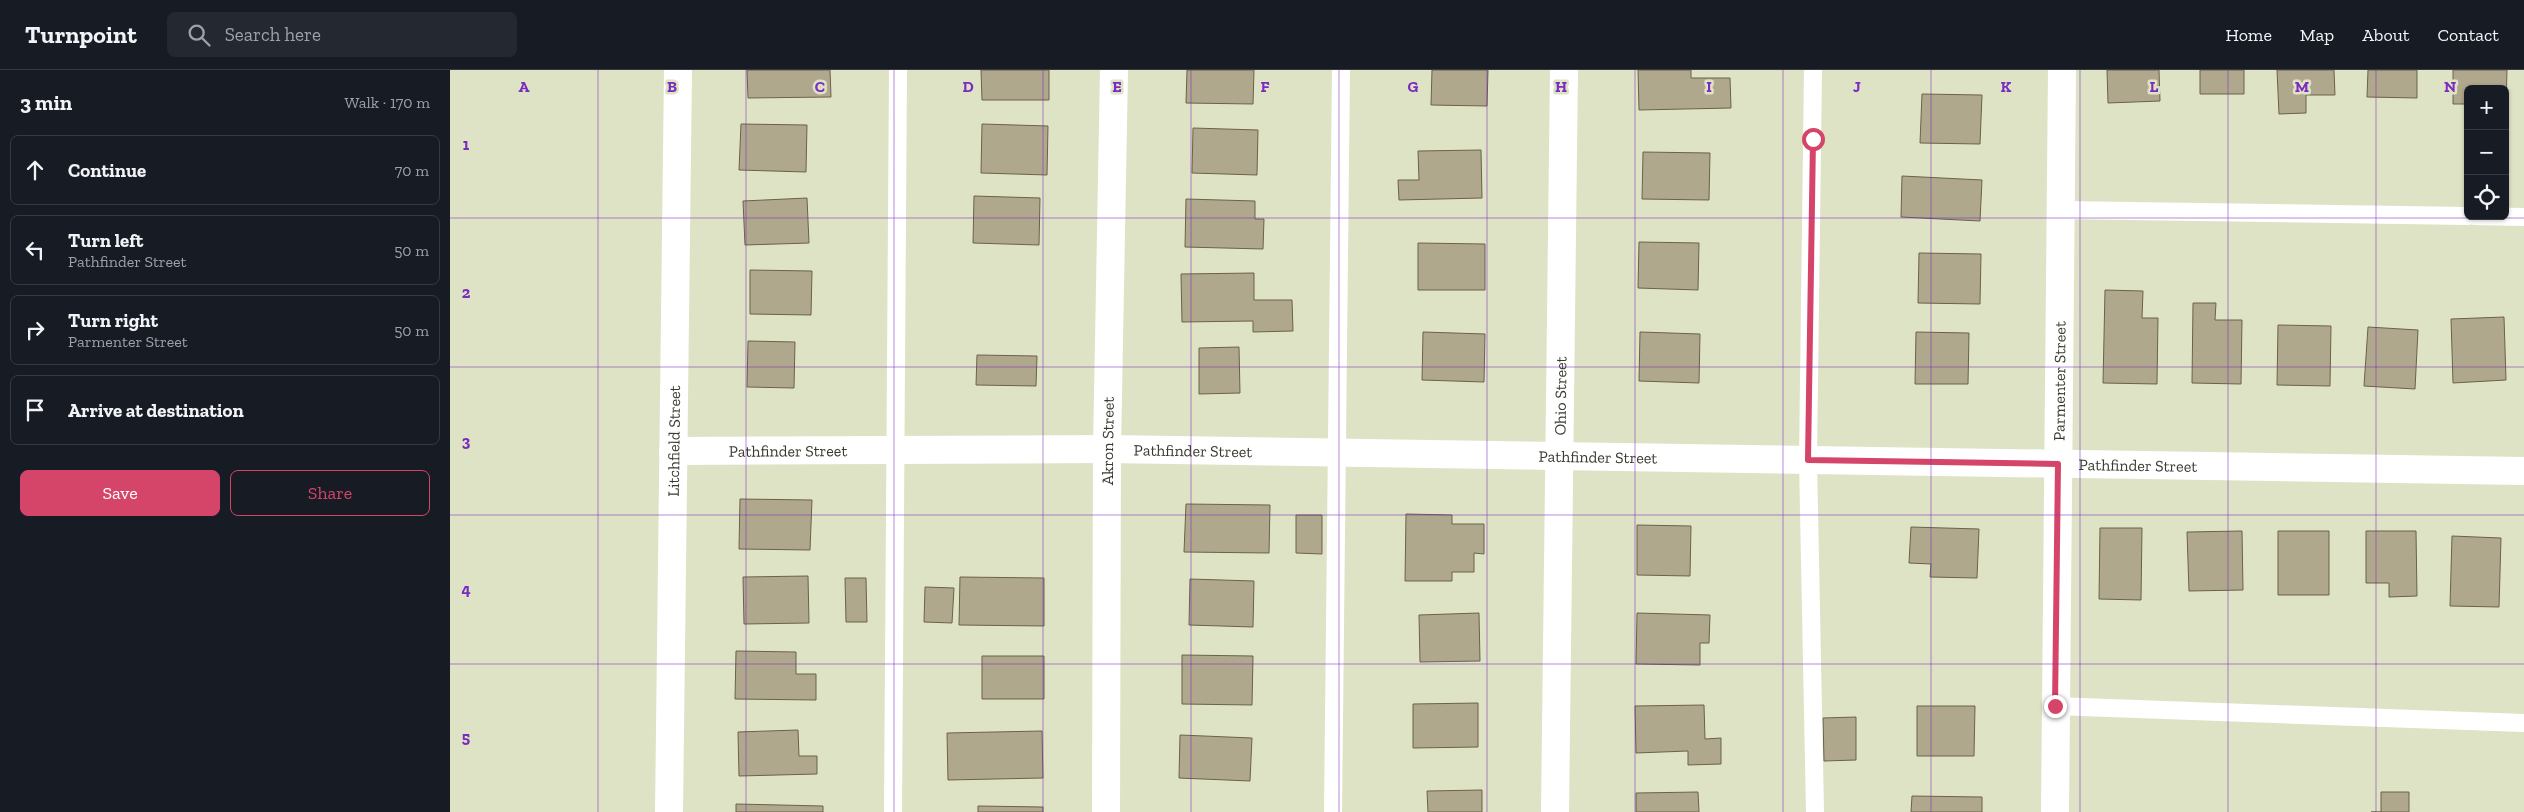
<!DOCTYPE html>
<meta charset="utf-8">
<style>
body{margin:0;font-family:"Zilla Slab",serif;background:#242831;color:#f1f3f6}
.controls{position:absolute;right:15px;top:15px;display:grid;overflow:hidden;border-radius:8px;box-shadow:0 1px 4px #0004}
.controls button{width:45px;height:45px;display:grid;place-items:center;padding:0;border:0;border-bottom:1px solid #363941;background:#171b24;color:#f1f3f6;font:25px sans-serif}
.stop{position:absolute;width:15px;height:15px;margin:-11px;border:4px solid #d44569;border-radius:50%;background:#fff}
.stop.end{background:#d44569;border-color:#fff;box-shadow:0 1px 5px #0008}
.list{margin:0;padding:0;list-style:none}
h2{display:flex;justify-content:space-between;align-items:center;height:65px;margin:0;padding:0 20px;font-size:21px}
h2 small{font-size:16px;font-weight:400;color:#9ea1a6}
.list li{display:grid;grid-template-columns:32px 1fr auto;gap:15px;align-items:center;box-sizing:border-box;height:70px;margin:0 10px 10px;padding:0 10px;border:1px solid #363941;border-radius:8px}
.list b{display:block;font-size:19px;white-space:nowrap}
.list p{margin:0;font-size:16px;white-space:nowrap;color:#9ea1a6}
.list em{font-size:16px;font-style:normal;color:#9ea1a6}
.actions{display:flex;gap:10px;padding:15px 20px}
.actions a{flex:1;padding:11px 0;border:1px solid #d44569;border-radius:8px;text-align:center;font-size:18px;color:#d44569}
.actions .main{background:#d44569;color:#fff}
.icon{flex:none;width:28px;height:28px;fill:none;stroke:currentColor;stroke-width:2;stroke-linecap:round;stroke-linejoin:round}
.map{position:relative;flex:none;width:2074px;height:742px;overflow:hidden}
header{display:flex;align-items:center;gap:30px;box-sizing:border-box;height:70px;padding:0 25px;background:#171b24;border-bottom:1px solid #363941}
header strong{font-size:24px}
nav{display:flex;gap:28px;margin-inline-start:auto;font-size:18px}
.search{width:350px;height:45px;background:#242831;display:flex;align-items:center;gap:12px;box-sizing:border-box;padding:0 18px;border-radius:8px;color:#9ea1a6;font-size:19px}
main{display:flex}
aside{flex:1;background:#171b24}
.map>svg:first-child{display:block}
</style>
<header>
<strong>Turnpoint</strong>
<div class="search"><svg class="icon" aria-label="search" viewBox="0 0 24 24"><circle cx="10" cy="10" r="6"/><path d="M15 15l6 6"/></svg>Search here</div>
<nav><a>Home</a><a>Map</a><a>About</a><a>Contact</a></nav>
</header>
<main>
<aside>
<h2>3 min<small>Walk · 170 m</small></h2>
<ul class="list">
<li><svg class="icon" aria-label="ahead" viewBox="0 0 24 24"><path d="M12 20V5M6 11l6-6 6 6"/></svg><div><b>Continue</b></div><em>70 m</em></li>
<li><svg class="icon" aria-label="left" viewBox="0 0 24 24"><path d="M17 20v-9H6M10 6l-5 5 5 5"/></svg><div><b>Turn left</b><p>Pathfinder Street</p></div><em>50 m</em></li>
<li><svg class="icon" aria-label="right" viewBox="0 0 24 24"><path d="M7 20v-9h11M14 6l5 5-5 5"/></svg><div><b>Turn right</b><p>Parmenter Street</p></div><em>50 m</em></li>
<li><svg class="icon" aria-label="arrive" viewBox="0 0 24 24"><path d="M6 21V4h12l-3 4 3 4H6"/></svg><div><b>Arrive at destination</b></div></li>
</ul>
<div class="actions"><a class="main">Save</a><a>Share</a></div>
</aside>
<div class="map">
<svg width="2074" height="742" viewBox="0 0 2074 742">
<rect width="100%" height="100%" fill="#dfe3c6"/>
<!-- building -->
<path fill="#b0a88d" stroke="#6a6249" d="M297,0H380L381,27L298,28Z
M531,0H599V30H532Z
M737,0H804L803,34L736,33Z
M982,0H1038L1037,36L981,35Z
M1188,0H1241V8H1280L1281,38L1189,40Z
M1657,0H1709L1710,31L1658,33Z
M1750,0H1794V24H1750Z
M1827,0H1884L1885,25H1856V43L1829,44Z
M1918,0H1967V28L1917,27Z
M2003,0H2057L2056,35L2055,19H2018V34H2003Z
M1472,24L1532,25L1530,74L1470,73Z
M291,54L357,55L356,102L289,100Z
M532,54L598,56L597,105L531,103Z
M743,58L808,60L807,105L742,103Z
M1031,80L1032,128L949,130L948,110H969L968,81Z
M1193,82L1260,83L1259,130L1192,129Z
M1452,106L1532,110L1530,151L1451,147Z
M524,126L590,128L589,175L523,173Z
M357,128L359,173L295,175L293,131Z
M736,129L805,131V149H814L813,179L735,177Z
M1189,172L1249,173L1248,220L1188,218Z
M968,173L1035,174V220H968Z
M1469,183L1531,184L1530,234L1468,233Z
M300,200L362,201L361,245L300,244Z
M804,203V230H842L843,261L803,262V251L732,252L731,204Z
M1655,220L1693,221L1692,248H1708L1707,314L1653,313Z
M1743,233H1766L1765,250H1792L1791,314L1742,313Z
M2054,247L2056,310L2003,313L2001,249Z
M1828,255L1881,256L1880,316L1827,315Z
M1918,257L1968,260L1965,319L1914,316Z
M973,262L1035,264L1034,312L972,310Z
M1190,262L1250,264L1249,313L1189,311Z
M1466,262L1519,263L1518,314H1465Z
M298,271L345,272L344,318L297,317Z
M789,277L790,323L749,324V278Z
M527,285L587,286L586,316L526,315Z
M290,429L362,430L360,480L289,479Z
M736,434L820,435L819,483L734,482Z
M956,444L1002,445V454H1034V484L1024,483V502H1002V511H955Z
M846,445H872V484L846,483Z
M1187,455L1241,456L1240,506L1187,505Z
M1461,457L1529,459L1527,508L1480,507L1481,494L1459,493Z
M1650,458H1692L1691,530L1649,529Z
M1792,461L1793,520L1739,521L1737,462Z
M1828,461H1879V525H1828Z
M1916,461H1966L1967,526L1939,527V513H1916Z
M2002,466L2051,468L2049,537L2000,536Z
M358,506L359,553L294,554L293,507Z
M510,507L594,508V556L509,555Z
M395,508H416L417,552H396Z
M740,509L804,511L803,557L739,555Z
M475,517L504,518L502,553L474,552Z
M1029,543L1030,591L970,592L969,545Z
M1187,543L1260,545L1259,573H1250V595L1186,594Z
M286,581L346,582V604H366V630L285,629Z
M732,585L803,586L802,635L732,634Z
M532,586H594V629H532Z
M1028,633V677L963,678V634Z
M1254,635L1255,669L1271,668V694L1238,695V681L1186,683L1185,636Z
M1467,636H1525L1524,686H1467Z
M1406,647V690L1374,691L1373,648Z
M348,660L349,686H367V704L289,706L288,662Z
M592,661L593,708L498,710L497,663Z
M730,665L802,668L800,711L729,708Z
M1032,720V742H978L977,721Z
M1248,722L1249,742H1186V723Z
M1931,722H1959V742H1921H1931Z
M1462,726L1532,727V742H1461Z
M286,734L373,736V742H286Z
M528,736L593,737V742H528Z"/>
<g fill="none" stroke-linecap="round" stroke-linejoin="round">
<!-- service -->
<path stroke="#fff" stroke-width="18" d="M1363,0L1358,390L1365,742
M1610,140L2018,146
M2024,146L2074,147
M1605,636L2074,653
M443,742L448,0
M883,742L891,0"/>
<!-- minor -->
<g stroke="#fff" stroke-width="28">
<path id="s1" d="M223,381L657,379L2074,401"/>
<path id="s2" d="M219,742L228,0"/>
<path id="s3" d="M656,742L657,379L664,0"/>
<path id="s4" d="M1105,742L1114,0"/>
<path id="s5" d="M1605,742L1612,0"/>
</g>
</g>
<g fill="none" stroke-linecap="round" stroke-linejoin="round">
<!-- route -->
<path stroke="#d44569" stroke-width="6" d="M1363,69L1358,390L1608,394L1605,636"/>
</g>
<!-- grid -->
<path fill="none" stroke="#7b2cbf" stroke-width="1" stroke-opacity="0.55" d="M148,0V742M296,0V742M444,0V742M593,0V742M741,0V742M889,0V742M1037,0V742M1185,0V742M1333,0V742M1481,0V742M1630,0V742M1778,0V742M1926,0V742M0,148H2074M0,297H2074M0,445H2074M0,594H2074"/>
<g text-anchor="middle" stroke-width="5" stroke-linejoin="round" paint-order="stroke">
<!-- street labels -->
<g font-size="16" fill="#3a3b30" stroke="#dfe3c6">
<text dy="6" stroke="none"><textPath href="#s5" startOffset="431">Parmenter Street</textPath></text>
<text dy="6" stroke="none"><textPath href="#s4" startOffset="416">Ohio Street</textPath></text>
<text dy="6" stroke="none"><textPath href="#s2" startOffset="371">Litchfield Street</textPath></text>
<text dy="6" stroke="none"><textPath href="#s3" startOffset="371">Akron Street</textPath></text>
<text dy="6" stroke="none"><textPath href="#s1" startOffset="115">Pathfinder Street</textPath></text>
<text dy="6" stroke="none"><textPath href="#s1" startOffset="520">Pathfinder Street</textPath></text>
<text dy="6" stroke="none"><textPath href="#s1" startOffset="925">Pathfinder Street</textPath></text>
<text dy="6" stroke="none"><textPath href="#s1" startOffset="1465">Pathfinder Street</textPath></text>
</g>
</g>
<g font-size="16" text-anchor="middle" font-weight="bold" fill="#7b2cbf" stroke="#dfe3c6" stroke-width="5" stroke-linejoin="round" paint-order="stroke">
<text x="74" y="22">A</text>
<text x="222" y="22">B</text>
<text x="370" y="22">C</text>
<text x="518" y="22">D</text>
<text x="667" y="22">E</text>
<text x="815" y="22">F</text>
<text x="963" y="22">G</text>
<text x="1111" y="22">H</text>
<text x="1259" y="22">I</text>
<text x="1407" y="22">J</text>
<text x="1556" y="22">K</text>
<text x="1704" y="22">L</text>
<text x="1852" y="22">M</text>
<text x="2000" y="22">N</text>
<text x="16" y="80">1</text>
<text x="16" y="228">2</text>
<text x="16" y="377">3</text>
<text x="16" y="525">4</text>
<text x="16" y="673">5</text>
</g>
</svg>
<div class="controls">
<button>+</button>
<button>−</button>
<button><svg class="icon" aria-label="locate" viewBox="0 0 24 24"><circle cx="12" cy="12" r="6"/><path d="M12 2v4M12 18v4M2 12h4M18 12h4"/></svg></button>
</div>
<div class="stop" style="left:1363px;top:69px"></div>
<div class="stop end" style="left:1605px;top:636px"></div>
</div>
</main>
